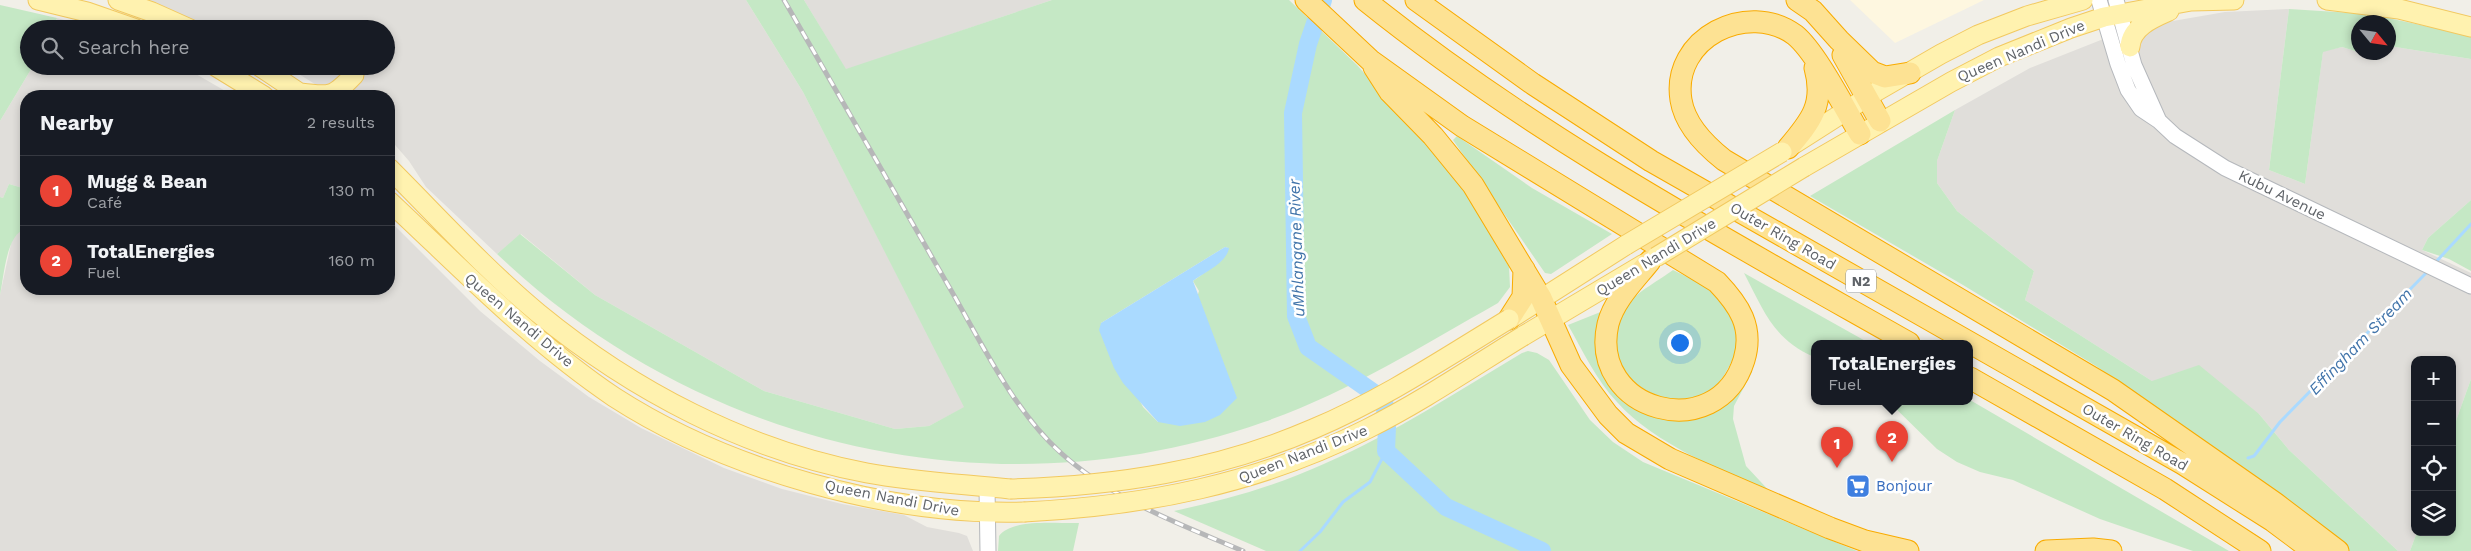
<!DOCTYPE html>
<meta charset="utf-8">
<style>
body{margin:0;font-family:"Work Sans",sans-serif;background:#242831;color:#f1f3f6}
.controls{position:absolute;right:15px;bottom:15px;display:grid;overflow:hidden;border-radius:10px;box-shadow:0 2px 8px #0003}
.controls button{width:45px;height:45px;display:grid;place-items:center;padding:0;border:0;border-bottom:1px solid #363941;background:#171b24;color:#f1f3f6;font:25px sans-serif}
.compass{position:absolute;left:2351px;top:15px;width:45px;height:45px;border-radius:50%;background:#171b24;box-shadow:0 2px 8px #0003;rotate:119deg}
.you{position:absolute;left:1679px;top:342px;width:18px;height:18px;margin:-12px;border:4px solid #fff;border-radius:50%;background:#1a73e8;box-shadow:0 0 0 8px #1a73e833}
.badge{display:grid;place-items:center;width:32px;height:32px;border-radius:50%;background:#ea4335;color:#fff;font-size:16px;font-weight:700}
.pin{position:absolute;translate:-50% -41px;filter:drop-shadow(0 1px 2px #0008)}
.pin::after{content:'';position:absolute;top:26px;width:18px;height:15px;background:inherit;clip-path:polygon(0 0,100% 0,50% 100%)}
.popup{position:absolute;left:1811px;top:340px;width:162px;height:65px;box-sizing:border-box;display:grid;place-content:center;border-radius:10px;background:#171b24;filter:drop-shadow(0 1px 4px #0005);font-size:16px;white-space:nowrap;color:#9ea1a6}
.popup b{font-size:19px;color:#f1f3f6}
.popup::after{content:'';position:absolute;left:50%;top:100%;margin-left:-10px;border:10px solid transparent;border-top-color:#171b24}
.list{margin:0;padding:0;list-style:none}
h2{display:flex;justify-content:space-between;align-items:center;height:65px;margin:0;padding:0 20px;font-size:21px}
h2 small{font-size:16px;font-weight:400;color:#9ea1a6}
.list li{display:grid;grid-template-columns:32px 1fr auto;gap:15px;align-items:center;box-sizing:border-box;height:70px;padding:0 20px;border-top:1px solid #363941}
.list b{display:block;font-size:19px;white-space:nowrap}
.list p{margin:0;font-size:16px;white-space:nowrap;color:#9ea1a6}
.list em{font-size:16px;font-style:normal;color:#9ea1a6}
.icon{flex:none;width:28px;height:28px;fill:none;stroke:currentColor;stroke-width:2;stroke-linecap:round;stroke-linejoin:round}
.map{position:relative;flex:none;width:2471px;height:551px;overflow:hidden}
.search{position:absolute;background:#171b24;box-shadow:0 2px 8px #0003;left:20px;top:20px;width:375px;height:55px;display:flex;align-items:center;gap:12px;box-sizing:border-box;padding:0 18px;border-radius:28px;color:#9ea1a6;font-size:19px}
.panel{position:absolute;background:#171b24;box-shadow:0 2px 8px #0003;left:20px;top:90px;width:375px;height:205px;border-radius:20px}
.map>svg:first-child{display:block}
</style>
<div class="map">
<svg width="2471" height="551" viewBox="0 0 2471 551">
<rect width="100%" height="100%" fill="#f1efe8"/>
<!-- commercial -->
<path fill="#fef7e0" d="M1850,0H1984L1895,43Z"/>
<!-- industrial -->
<path fill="#e0deda" d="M148,0H746L803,92L965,407L929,426L895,429L764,391L595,295L521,234L497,254L426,187L409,161L389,138V96H334L286,66H386V29H215Z
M804,0H1052L846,70Z
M2289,9L2269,170L2305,184L2323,51L2342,47L2358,52H2388L2389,46L2471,59V200L2428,238L2422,250L2471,273V379L2452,432V360H2415V532H2417L2410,551H2398L2289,450L2259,414L2152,381L2025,300L2034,271L1957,211L1937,183V161L1955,110L2030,68L2111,36L2167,22L2225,12Z
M57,18L72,22L92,29H52Z
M33,66H182L234,96H26V189L9,184L3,198L0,197V121Z
M389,220L480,311L540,361L589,397L641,428L724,468L782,489L842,504L904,515L927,527L959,533L967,536L973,551H0V295L12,239L20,230L26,229V289H389Z"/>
<!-- green -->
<path fill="#c5e8c5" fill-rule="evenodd" d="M746,0H804L846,69L1052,0H1289L1357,65L1460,182L1509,267L1510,287L1498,303C1422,346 1347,393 1264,422C996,516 702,449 497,254L520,234L595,295L764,391L895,429L929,426L964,407L803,92ZM1225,247L1228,248L1221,261L1193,281L1199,291L1158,422L1143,407L1101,323Z
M0,5L57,18L52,29H29V66H33L0,121Z
M2289,9L2369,14L2458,33L2471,37V59L2389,46L2388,22H2358V52L2342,47L2323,52L2305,184L2269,170Z
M1955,110L1937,161V183L1957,211L2034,271L2025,300L2152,381L2199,365L2259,414L2289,450L2398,551H2346L2251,475L2096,366L1963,285L1810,196Z
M1457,136L1532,188L1612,234L1551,274L1545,273L1453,140Z
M9,184L26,189V229C6,233 4,277 0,295V197L3,198Z
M2471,200V271L2449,259L2422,250L2428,238Z
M1673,270C1706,286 1736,299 1737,341C1737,353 1732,361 1726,372C1697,427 1607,393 1617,332C1619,323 1622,312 1628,304C1637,292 1661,279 1673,270Z
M1744,273L1869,343H1814V357C1773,339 1764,311 1744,273Z
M1603,311C1600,321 1597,331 1597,341C1597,351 1599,358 1603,367C1617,404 1644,421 1683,419L1753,356L1752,372L1734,406L1733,419L1746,466L1773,495C1723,470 1654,444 1617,402C1596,380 1583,351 1568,325Z
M1528,351L1537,353L1549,360L1590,420L1613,442L1643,462L1857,551H1266L1174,511C1227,500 1278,485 1326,463C1395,433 1458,391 1522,353Z
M2471,379V551H2410L2417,532H2452V432Z
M1970,400L2229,551H2193L2100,519L2013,480L1980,472L1957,462L1937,449L1888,401Z
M1079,523L1073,551H998L999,536C1013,518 1058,524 1079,523Z"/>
<!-- water -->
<path fill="#aadaff" d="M1225,247L1229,248C1227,263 1203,273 1193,281L1237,398L1220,415L1205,422L1180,426L1158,422L1123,383L1114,368L1099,330L1101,323Z"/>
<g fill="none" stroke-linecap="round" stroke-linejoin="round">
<!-- stream -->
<path stroke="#aadaff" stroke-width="3" d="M2434,264L2471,224
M2248,458L2254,456L2280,422L2428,271
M1300,551L1320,532L1343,502L1370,482L1386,451"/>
<!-- river -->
<path stroke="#aadaff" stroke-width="18" d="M1323,0L1308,44L1293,113L1296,316L1308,347L1384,400L1387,427L1386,451L1446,507L1542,551"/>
<!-- minor casing -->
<g stroke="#b5b8bc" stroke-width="17">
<path id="minor" d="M2099,0L2118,64L2128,90L2141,109L2159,121L2175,136L2225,168L2471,286
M2116,0L2134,65L2159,121
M987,488L988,551"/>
</g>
<!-- major casing -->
<g stroke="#f2c960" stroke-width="21">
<path id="major" d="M38,0L87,12L136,29
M118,0L152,12L190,29
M2327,0L2399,9L2471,27
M2130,47C2131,27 2153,18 2169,11
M215,66L264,96
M259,66L304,96
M300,93C331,97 333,97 354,75
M1794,144L1877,91L1941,54L1978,35L2027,16L2083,0
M1804,167L1951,82L1999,57L2071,28L2104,17L2191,1L2234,0
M389,168C438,217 485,269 538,313C633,391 746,450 867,473C915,482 962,484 1010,489
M389,201C462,269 531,341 614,397C727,470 890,516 1024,512
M1510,319L1626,245
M1523,336L1644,264"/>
</g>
<!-- highway casing -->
<g stroke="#f9ab00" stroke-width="23">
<path id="highway" d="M1306,0L1370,60L1462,126L1717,282C1739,305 1754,327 1744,360C1717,447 1588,411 1608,324C1614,300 1635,280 1650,261
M1365,0C1533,135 1722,237 1909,343
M1416,0L1533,84L1651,161L2183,464L2273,521L2313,551
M1797,0L1813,11L1839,40L1872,72L1885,77L1910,73
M1843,55L1880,121
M1374,67L1390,92L1433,136L1473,185L1541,298L1571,365L1608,415L1626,433L1670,459L1830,528L1865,541L1908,551
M1860,134C1845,109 1816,52 1795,35C1748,0 1671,38 1681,100C1685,125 1705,145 1724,160L2113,390L2275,503L2338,551
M1788,148C1811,121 1825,104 1815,68
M1509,319L1523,297L1524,269
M1970,378L2165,489L2260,551
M2046,551L2093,549L2111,551"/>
</g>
<!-- minor -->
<use href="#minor" stroke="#fff" stroke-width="15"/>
<!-- major -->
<use href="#major" stroke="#fff2af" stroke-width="19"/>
<!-- highway -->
<use href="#highway" stroke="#fde293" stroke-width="21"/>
<!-- rail casing -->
<g stroke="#b6b7b8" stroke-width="5">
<path id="rail" d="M784,0C839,95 893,190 948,285C980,340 1013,410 1061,453C1113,500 1180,524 1243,551"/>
</g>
<!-- rail -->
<use href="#rail" stroke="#fff" stroke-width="3" stroke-dasharray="9" stroke-linecap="butt"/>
<!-- major-bridge casing -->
<g stroke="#f2c960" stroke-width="21" stroke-linecap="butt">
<path id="major-bridge" d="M1626,245L1782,152
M1656,257L1804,167
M1010,489C1115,486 1216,471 1313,429C1382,400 1445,358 1509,319
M1024,512C1145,506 1258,484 1367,429C1421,402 1471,368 1523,336"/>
</g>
<!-- major-bridge -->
<use href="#major-bridge" stroke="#fff2af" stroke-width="19"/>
</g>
<!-- icons -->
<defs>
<g id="supermarket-square" transform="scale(1.25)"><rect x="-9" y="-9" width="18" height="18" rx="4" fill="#3f7fe0" stroke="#fff"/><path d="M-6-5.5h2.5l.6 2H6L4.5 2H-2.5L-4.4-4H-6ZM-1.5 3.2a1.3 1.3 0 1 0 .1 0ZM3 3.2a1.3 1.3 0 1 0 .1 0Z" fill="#fff"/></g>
</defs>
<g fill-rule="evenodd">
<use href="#supermarket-square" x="1858" y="486"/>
</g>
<g text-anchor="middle" stroke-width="5" stroke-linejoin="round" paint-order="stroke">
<!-- shield labels -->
<rect fill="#fff" stroke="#8f9295" stroke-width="1" x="1846" y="269.5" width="30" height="23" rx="4"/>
<g font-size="14" font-weight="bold" fill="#5f6368">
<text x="1861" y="286">N2</text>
</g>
<!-- street labels -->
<g font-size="15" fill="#5f6368" stroke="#fff">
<text transform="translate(2021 51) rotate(-23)" y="5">Queen Nandi Drive</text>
<text transform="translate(2282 195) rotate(26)" y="5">Kubu Avenue</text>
<text transform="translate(1783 236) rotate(30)" y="5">Outer Ring Road</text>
<text transform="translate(1656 257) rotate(-31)" y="5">Queen Nandi Drive</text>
<text transform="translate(519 320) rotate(40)" y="5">Queen Nandi Drive</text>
<text transform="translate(2135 437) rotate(30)" y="5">Outer Ring Road</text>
<text transform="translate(1303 454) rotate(-21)" y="5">Queen Nandi Drive</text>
<text transform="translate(892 498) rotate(11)" y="5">Queen Nandi Drive</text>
</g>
<!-- shop labels -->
<g font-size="15" fill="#366cbe" stroke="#fff" text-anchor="start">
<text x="1876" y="491">Bonjour</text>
</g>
<!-- water labels -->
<g font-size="16" font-style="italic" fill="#4174aa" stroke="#fff">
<text transform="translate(1296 248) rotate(-92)" y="6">uMhlangane River</text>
<text transform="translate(2360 341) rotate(-46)" y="6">Effingham Stream</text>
</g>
</g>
</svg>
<div class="controls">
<button>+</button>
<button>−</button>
<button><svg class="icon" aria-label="locate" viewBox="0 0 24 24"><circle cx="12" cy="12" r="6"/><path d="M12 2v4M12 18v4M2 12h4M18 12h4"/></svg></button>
<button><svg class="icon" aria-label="layers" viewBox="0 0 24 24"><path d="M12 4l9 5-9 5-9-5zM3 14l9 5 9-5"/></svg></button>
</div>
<svg class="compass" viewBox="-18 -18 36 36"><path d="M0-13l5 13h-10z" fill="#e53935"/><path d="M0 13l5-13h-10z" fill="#9ea1a6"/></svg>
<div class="you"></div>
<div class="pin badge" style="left:1837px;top:468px">1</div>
<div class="pin badge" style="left:1892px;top:462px">2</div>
<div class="popup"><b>TotalEnergies</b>Fuel</div>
<div class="search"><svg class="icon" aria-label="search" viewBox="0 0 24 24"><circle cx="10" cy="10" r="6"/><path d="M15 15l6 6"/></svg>Search here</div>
<section class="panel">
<h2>Nearby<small>2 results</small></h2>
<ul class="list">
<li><span class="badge">1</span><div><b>Mugg &amp; Bean</b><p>Café</p></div><em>130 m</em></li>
<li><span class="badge">2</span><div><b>TotalEnergies</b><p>Fuel</p></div><em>160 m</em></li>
</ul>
</section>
</div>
